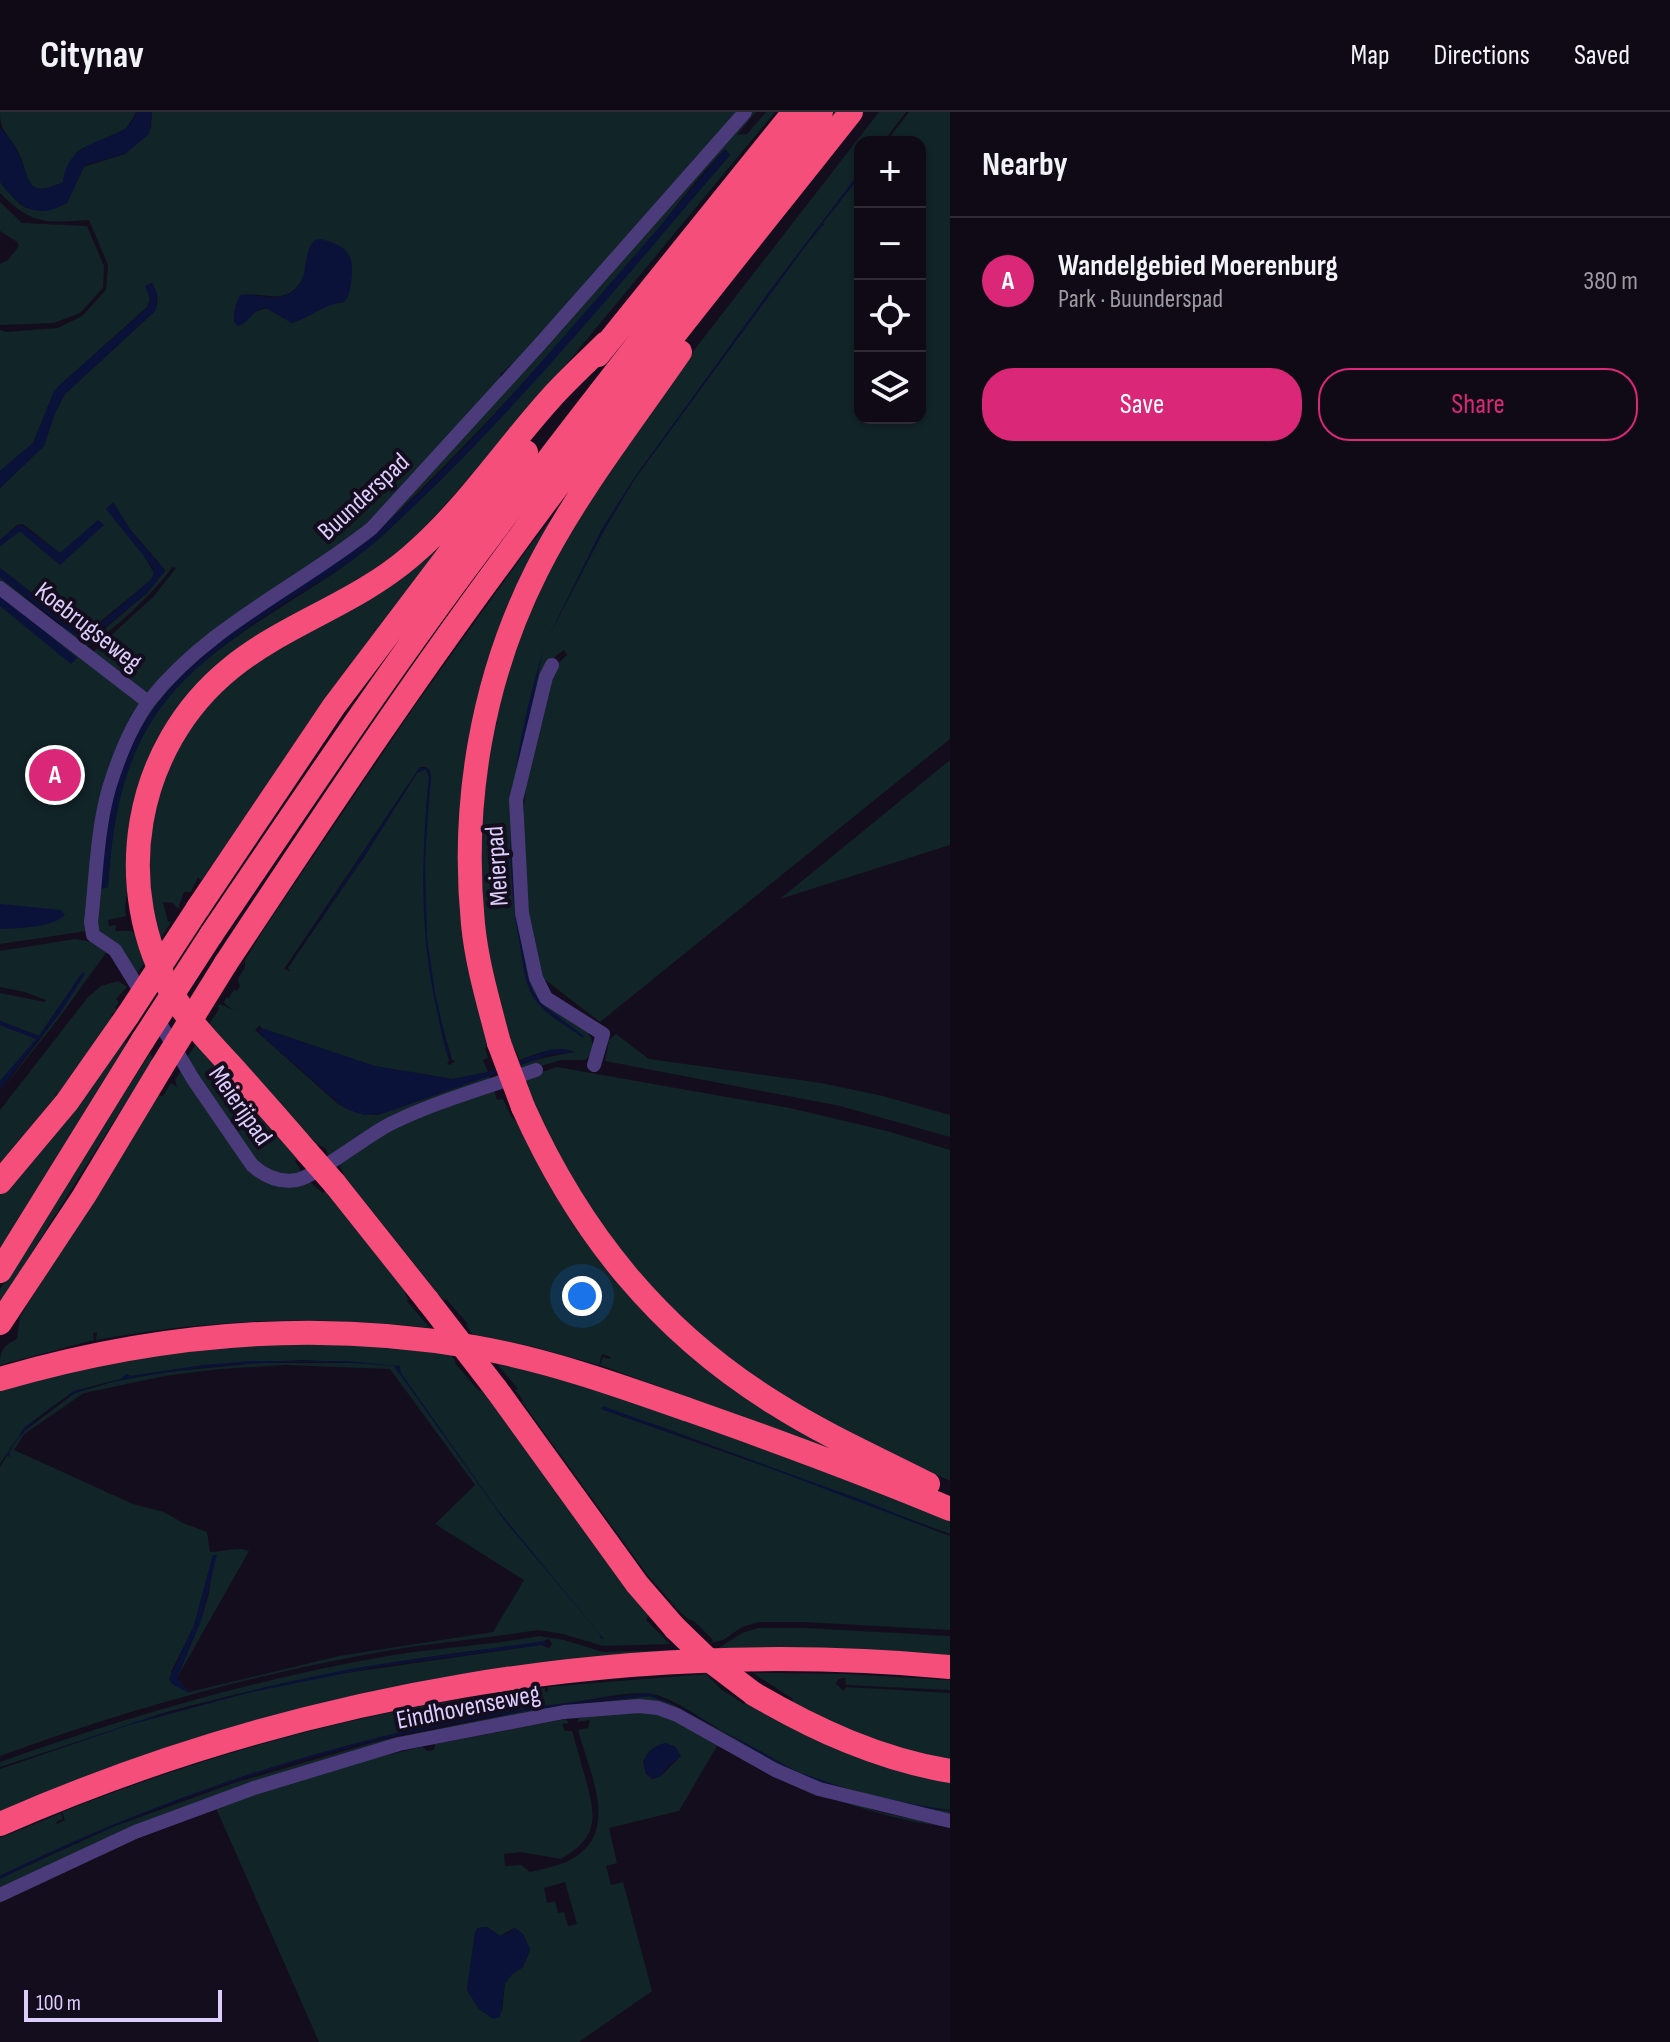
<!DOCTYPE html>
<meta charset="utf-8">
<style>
body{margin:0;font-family:"Sofia Sans Condensed",sans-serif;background:#1d1823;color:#f1f3f6}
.controls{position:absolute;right:24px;top:24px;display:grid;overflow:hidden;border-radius:16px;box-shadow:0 2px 6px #0004}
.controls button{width:72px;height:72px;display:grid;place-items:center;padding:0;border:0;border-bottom:2px solid #2f2b35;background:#0f0a16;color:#f1f3f6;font:40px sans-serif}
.scale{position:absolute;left:24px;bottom:20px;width:198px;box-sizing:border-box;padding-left:8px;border:4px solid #ddcdfd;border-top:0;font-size:22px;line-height:28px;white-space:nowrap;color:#ddcdfd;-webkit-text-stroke:6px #140d1e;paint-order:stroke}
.you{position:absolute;left:582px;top:1184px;width:28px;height:28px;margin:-20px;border:6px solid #fff;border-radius:50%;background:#1a73e8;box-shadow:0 0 0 12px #1a73e833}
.badge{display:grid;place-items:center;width:52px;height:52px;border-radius:50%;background:#db2777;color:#fff;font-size:26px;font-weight:700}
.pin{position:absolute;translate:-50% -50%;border:4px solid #fff;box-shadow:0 2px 8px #0006}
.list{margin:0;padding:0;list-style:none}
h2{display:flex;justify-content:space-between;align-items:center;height:104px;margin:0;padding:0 32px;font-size:34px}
h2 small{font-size:26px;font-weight:400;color:#9b9aa1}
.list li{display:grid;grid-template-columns:52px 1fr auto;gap:24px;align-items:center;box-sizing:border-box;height:128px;padding:0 32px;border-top:2px solid #2f2b35}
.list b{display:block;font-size:30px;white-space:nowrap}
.list p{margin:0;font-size:26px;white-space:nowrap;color:#9b9aa1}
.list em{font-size:26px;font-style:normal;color:#9b9aa1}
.actions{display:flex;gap:16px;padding:24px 32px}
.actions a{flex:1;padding:18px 0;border:2px solid #db2777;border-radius:32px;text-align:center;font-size:28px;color:#db2777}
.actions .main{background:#db2777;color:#fff}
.icon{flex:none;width:44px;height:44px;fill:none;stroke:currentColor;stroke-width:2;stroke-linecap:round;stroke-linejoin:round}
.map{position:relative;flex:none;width:950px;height:1930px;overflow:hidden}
header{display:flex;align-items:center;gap:48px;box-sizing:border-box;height:112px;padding:0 40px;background:#0f0a16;border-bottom:2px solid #2f2b35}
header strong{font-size:38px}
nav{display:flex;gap:44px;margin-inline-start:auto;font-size:28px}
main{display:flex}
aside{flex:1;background:#0f0a16}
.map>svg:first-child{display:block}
</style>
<header>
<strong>Citynav</strong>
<nav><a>Map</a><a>Directions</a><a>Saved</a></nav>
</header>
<main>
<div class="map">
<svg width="950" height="1930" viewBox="0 0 950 1930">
<rect width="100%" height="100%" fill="#140d1e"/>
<!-- green -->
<path fill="#112428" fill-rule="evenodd" d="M0,0H136V1L126,17L81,37L76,41L63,70C24,89 30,64 18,39C9,22 0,21 0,0Z
M152,0H740L693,48L694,55L515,254H509L500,263V270L378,405L147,581L93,540L154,484L176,456L172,455C161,474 102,531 83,535L0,470V465L55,510L89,530L147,481L165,458L129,416L113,390L154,461L151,468L85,522L0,456V434L20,419L60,453L100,408L60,441L23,412L17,413L0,428V376L44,334L55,301L65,282L153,201C160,192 158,180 152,171L146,174L150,187L147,195L61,272L54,280L33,331L0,359V218L6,220L58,216L82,204L106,178L108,153L89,108C45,111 32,113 0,81V70C26,102 28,102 67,91L83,55L125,42L151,16ZM311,132L351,167L348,184L344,190L329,192L292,211L267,196L254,200L248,207L235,194L241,183C266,179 287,197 304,164C309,155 306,142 311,132Z
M750,0H756L737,23L747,22L766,0H775L510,320L426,414L406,434L373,458L189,582C145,639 122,702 127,775C127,786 124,795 126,804L108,808L109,814L116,813L115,819H132L134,821L145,850L135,865L102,825L96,811L104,716L131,628L165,577L222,525L333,451ZM725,37L730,43C671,112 611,181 551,249C506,300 460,352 409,398C387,417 365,440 340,457C277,500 200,538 156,602C121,654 112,713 108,775L102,777C101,715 119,643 156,594C216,513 317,478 388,410C476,324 560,233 640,140C668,106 694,68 725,37Z
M879,0H906L883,30H860V60L769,180L635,365L602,417L551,520L603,420L634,368L804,136L821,114L824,113L823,111L860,64V306H920V30H886L909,0H950V627L600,910L544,867L539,869C512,791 519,682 540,603C546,581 549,557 567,543L564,538C545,549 542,571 537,591C511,680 505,783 533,872C546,892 616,922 585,948H561L521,960V953C539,946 558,943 575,940C557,933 538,941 520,948L515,937H512C473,834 475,718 495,612H498L495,610L507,561L505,560L538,475L589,386L691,242Z
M0,90L22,111L87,114L104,154L103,176L80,201L54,211L0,213V152L8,148L19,134L17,130L0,119Z
M501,352L275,662L201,769L198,765L191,780H184L178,797L173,791L163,790L168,810L172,809L156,833L146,798L154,672L215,577L332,502Z
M588,360L473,635L489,928L485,936L488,946L483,948L488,960L453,967L374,954L261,916L260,913L255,918L338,992L357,1001L378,1003L489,964L490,967L362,1021L329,1044L325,1036L317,1032L206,916L219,897L217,894L221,892L234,899L224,891L226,885L229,886L234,877L236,879L240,875L238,867L245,855V848L266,814L414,595L528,436ZM420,655H426L431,664C424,736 420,810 434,881C439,904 446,926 452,948L455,949L450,953L447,951L449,949C423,851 419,765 429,665L426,657L417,661L366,742L288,856L290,859L284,857Z
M0,480L141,590L118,644L87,819L0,832Z
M950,648V733L780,787Z
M75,827L93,830L108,838L56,910L0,980L62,898L82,861L39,924L0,909V881L45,890L46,888L25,880L0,875V839Z
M118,869L127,875L116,887L119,890L115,896L117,898L111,903L113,905L58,983L55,982L56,984L0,1051V998L88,885L101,874Z
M131,910L134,916L124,928L126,932L0,1137V1075Z
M0,913L37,927L0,969Z
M616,922L649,947L821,971L883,984L950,1003V1025L840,994L605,949L609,928Z
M196,932L298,1046L295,1049L302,1061L282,1065L257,1052L186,947Z
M150,941L153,946L140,968L0,1191V1177Z
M557,955L790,996L887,1019L950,1038V1369L852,1323L783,1286L721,1241L645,1170L578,1082L529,982L528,972L524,966Z
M181,959L248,1052L310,1070L323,1081L326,1078L407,1180L405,1182L409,1188H406L430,1216C313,1203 212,1207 96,1228L97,1220L93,1221L94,1228L0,1253C0,1238 4,1233 17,1227L20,1205L30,1188L157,984H163L171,971L177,975L175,968Z
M494,977L497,988L503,987L511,1004L522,1016L637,1185L888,1358L600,1253L603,1245L610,1247L611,1245L602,1242L599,1253L534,1235L472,1222L466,1213L468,1212L446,1187L443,1188L345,1065L338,1050L378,1021Z
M303,1228L449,1240L456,1250L455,1251L479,1279L482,1278L649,1502L646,1508L670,1532L603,1534L563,1522L538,1518C482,1527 425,1531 369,1542C244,1565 120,1600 0,1644V1355L17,1326L0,1352V1276L109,1247ZM302,1248L364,1251H258L167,1260L116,1269L75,1281L19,1323L25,1315L74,1279L121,1267L127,1262L131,1264L204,1253ZM286,1253L390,1257L475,1373L435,1412L524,1468L493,1520L339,1544L189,1580L171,1560L194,1514L213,1443L209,1481L201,1508L177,1566L249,1439C238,1434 223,1440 210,1440L207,1420L183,1411L164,1400L133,1392L14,1338L24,1322L84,1281L165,1264L220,1257Z
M493,1247L567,1266L950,1405V1422L659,1314L601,1297L781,1360L950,1424V1518L805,1510H759L742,1515L723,1528L711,1531L713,1528L694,1509L688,1507L679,1499L646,1461L522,1290L523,1288L515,1278L518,1277Z
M758,1516H805L950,1524V1546L717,1537L742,1521Z
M539,1524L564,1528L603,1540L677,1538L681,1541L552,1553L0,1702V1657L119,1616L0,1655V1650C129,1604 258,1566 394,1543C442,1535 491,1533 539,1524ZM549,1527L552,1532L549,1536L541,1533L332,1563L247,1581L135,1611C165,1599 198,1592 230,1584C331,1558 435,1542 539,1531Z
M753,1561L844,1562L950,1568V1578L846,1573L845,1566L838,1567L836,1572L844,1579L846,1575L950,1581V1654L902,1644L792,1590L793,1587Z
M706,1562L721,1577L744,1592L746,1589C811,1628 875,1657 950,1670V1698L900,1691L838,1674L899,1693L950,1699V1706C844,1694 766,1650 675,1598C638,1584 593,1596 555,1602C415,1622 274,1659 144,1712C95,1732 47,1756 0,1779V1767L16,1759L115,1714L234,1671L378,1629L529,1598L649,1584L670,1591L780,1651C762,1639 741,1630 722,1619C701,1607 676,1587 652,1582C630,1578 585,1589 561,1592C367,1616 176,1678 0,1764V1726L61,1701L63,1707L56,1710L57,1712L65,1708L62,1700C216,1639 379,1594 545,1576V1580L548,1579V1575L570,1573Z
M638,1599H654L670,1603L790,1669L879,1700L950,1715C865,1706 792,1671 717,1634L679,1699L609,1716L617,1751L606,1754L611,1773L623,1770L652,1879L579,1930H319L216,1696L138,1726L0,1791V1786C57,1758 115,1730 174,1707C254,1676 338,1654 422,1635L428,1639L434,1638L435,1632L566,1607L569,1611L562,1612L565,1619H572C577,1635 581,1651 586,1668C596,1706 599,1725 561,1747L521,1740L504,1742L505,1754L521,1753L530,1760C542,1757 554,1755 566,1750C623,1724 590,1663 578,1618L588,1616L590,1608L577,1610L579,1606ZM665,1631L674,1634L681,1644L661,1664L652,1667L646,1662L643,1649L651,1638ZM565,1770L577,1812L568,1814L564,1800L558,1801L555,1789L547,1791L544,1776ZM487,1815L500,1824L514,1816L523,1822L530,1838L523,1855L512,1862L505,1871L502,1899L494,1907L479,1897L467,1878L475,1821L478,1816Z"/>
<!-- water -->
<path fill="#0b123a" d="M136,0H152L149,22L125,42L85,53L67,91C36,109 19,94 0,70V16C8,24 15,33 19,43C30,68 27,88 63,70C70,17 128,36 136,0Z
M725,37L730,42C618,175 507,310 379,427C353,450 323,467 294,485C245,516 189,554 156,602C121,654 112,713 108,775L102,777C102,713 117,646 156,594C214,516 311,477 383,414C438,367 487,311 535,257C599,185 663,112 725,37Z
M860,60V64L822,112V116L821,115L804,136L634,368L603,420L551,520L602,417L635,365L769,180Z
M321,127C349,134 355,144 351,171C350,179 349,183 344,190C324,192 312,205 292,211L266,196C252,197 250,211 238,214L234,210V200L240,183C254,181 266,188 280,185C314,178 299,143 315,128Z
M152,171L157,182L156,198L65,282L55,301L44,334L0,376V359L33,331L54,279L61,272L147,196L150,187L145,174Z
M113,390L129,416L165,459L147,481L85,531L0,465V456L82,520L88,522L151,468L154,461L151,453L106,397Z
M98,408L104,413L60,453L20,419L0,434V428L20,412L60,441Z
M0,483L77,546L71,552L0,494Z
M543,539L514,679L512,749L516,802L528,866L534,881L544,894L584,924L583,926C566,913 543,902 532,883C523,867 523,847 519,829C501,725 513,639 543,539Z
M420,655L429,657L431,664L425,744L427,825L435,881L451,950C444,937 441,919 438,903C419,825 421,745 429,665L426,657L417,661L366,742L287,855Z
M0,792L61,798L65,803C52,816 19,816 0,817Z
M83,860L85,862L62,898L0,977V969L36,927L0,913V909L39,924Z
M261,916L374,954L453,967L488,960L549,938L564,937L575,940L551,942L384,1001L364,1003L344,996L259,921Z
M251,1249H345L400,1254L401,1261L497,1397L604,1527H601L599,1521L504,1408L394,1254C310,1246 226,1250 143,1264C122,1268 98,1271 78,1280C51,1291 24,1315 10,1340V1345L7,1344L0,1355L25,1315L74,1279L121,1267L127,1262L131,1264L204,1253Z
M603,1294L870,1391L950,1424L719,1337L601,1297Z
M213,1443H217L201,1508L177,1566L189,1581L172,1572L169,1567L194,1514Z
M544,1529L548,1532L376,1555L247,1581L129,1613L0,1657L135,1610L270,1574L355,1556Z
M649,1581L676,1593L798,1660L865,1683L950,1699C889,1692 829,1678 774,1649C736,1629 689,1593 649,1584C428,1602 197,1666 0,1767V1764C146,1692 301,1639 461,1607C523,1595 586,1589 649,1581Z
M665,1631L677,1636L680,1645L668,1654L659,1665L650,1666C637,1650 647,1636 665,1631Z
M487,1815L500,1824L509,1821L514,1816L523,1822L530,1837L523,1855L512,1862L505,1871L500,1905L494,1907L479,1897L467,1878L475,1821L478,1816Z"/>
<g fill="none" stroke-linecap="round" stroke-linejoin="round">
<!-- street -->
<path stroke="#4b3b7b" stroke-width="14" d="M0,476L148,590
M552,553L546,565L516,688L522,801L536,866L546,886L603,922L594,953
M144,885L115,838L93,823L91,810C96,766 97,718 109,676C118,647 131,613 150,588C209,513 300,474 372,416L540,232L745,0
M155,903L193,967L252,1053C264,1064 279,1071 297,1068C317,1064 367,1023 392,1011C437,989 488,975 536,958
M0,1783L135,1720L254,1676L399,1632L564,1600L639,1594L658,1596L677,1603L775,1658L819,1677L950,1709"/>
<!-- highway -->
<path stroke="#f64e7b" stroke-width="24" d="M598,243L794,0
M198,796L334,594L526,340
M211,823C300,692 387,561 482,435C592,288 707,144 821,0
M226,851C316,715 406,579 503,448C614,295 734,148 851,0
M499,931C489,892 477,853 473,812C461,692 482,567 537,458C576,381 631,311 680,240
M523,995C579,1120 659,1220 776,1292C825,1323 877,1346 928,1372
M307,1040C283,1012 259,985 235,958C213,934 190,911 173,883C110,776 133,635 231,556C285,512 355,492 410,445C464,399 504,338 551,286C568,267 588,249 606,231
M0,1070L67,990L128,903
M335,1072L428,1189
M0,1159L143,928
M0,1211L84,1084L161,956
M0,1267C154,1222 315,1207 474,1235C548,1248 618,1273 689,1298C777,1329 864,1361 950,1397
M496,1277L637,1472L675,1516
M754,1582C816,1618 879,1647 950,1659
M0,1712C297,1582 626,1525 950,1555"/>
<!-- highway-bridge -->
<path stroke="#f64e7b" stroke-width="24" d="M128,903L198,796
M143,928L211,823
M499,931L523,995
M161,956L226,851
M307,1040L335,1072
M428,1189L496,1277
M675,1516L704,1544L754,1582"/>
</g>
<g text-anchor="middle" stroke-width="8" stroke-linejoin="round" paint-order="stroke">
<!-- street labels -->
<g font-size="26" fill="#ddcdfd" stroke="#140d1e">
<text transform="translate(363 384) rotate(-43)" y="9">Buunderspad</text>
<text transform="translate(89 514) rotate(38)" y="9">Koebrugseweg</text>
<text transform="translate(496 754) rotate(-94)" y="9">Meierpad</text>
<text transform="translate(241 993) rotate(55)" y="9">Meierijpad</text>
<text transform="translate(468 1594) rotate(-11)" y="9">Eindhovenseweg</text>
</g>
</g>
</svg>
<div class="controls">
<button>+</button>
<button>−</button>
<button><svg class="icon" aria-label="locate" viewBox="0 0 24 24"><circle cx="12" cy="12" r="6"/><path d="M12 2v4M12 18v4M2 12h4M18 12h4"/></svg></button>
<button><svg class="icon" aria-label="layers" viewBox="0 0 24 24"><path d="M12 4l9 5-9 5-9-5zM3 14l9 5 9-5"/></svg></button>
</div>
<div class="scale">100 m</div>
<div class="you"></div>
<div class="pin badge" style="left:55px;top:663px">A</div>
</div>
<aside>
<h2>Nearby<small></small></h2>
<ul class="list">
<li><span class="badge">A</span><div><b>Wandelgebied Moerenburg</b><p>Park · Buunderspad</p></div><em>380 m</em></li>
</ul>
<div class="actions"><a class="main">Save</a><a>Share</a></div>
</aside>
</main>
